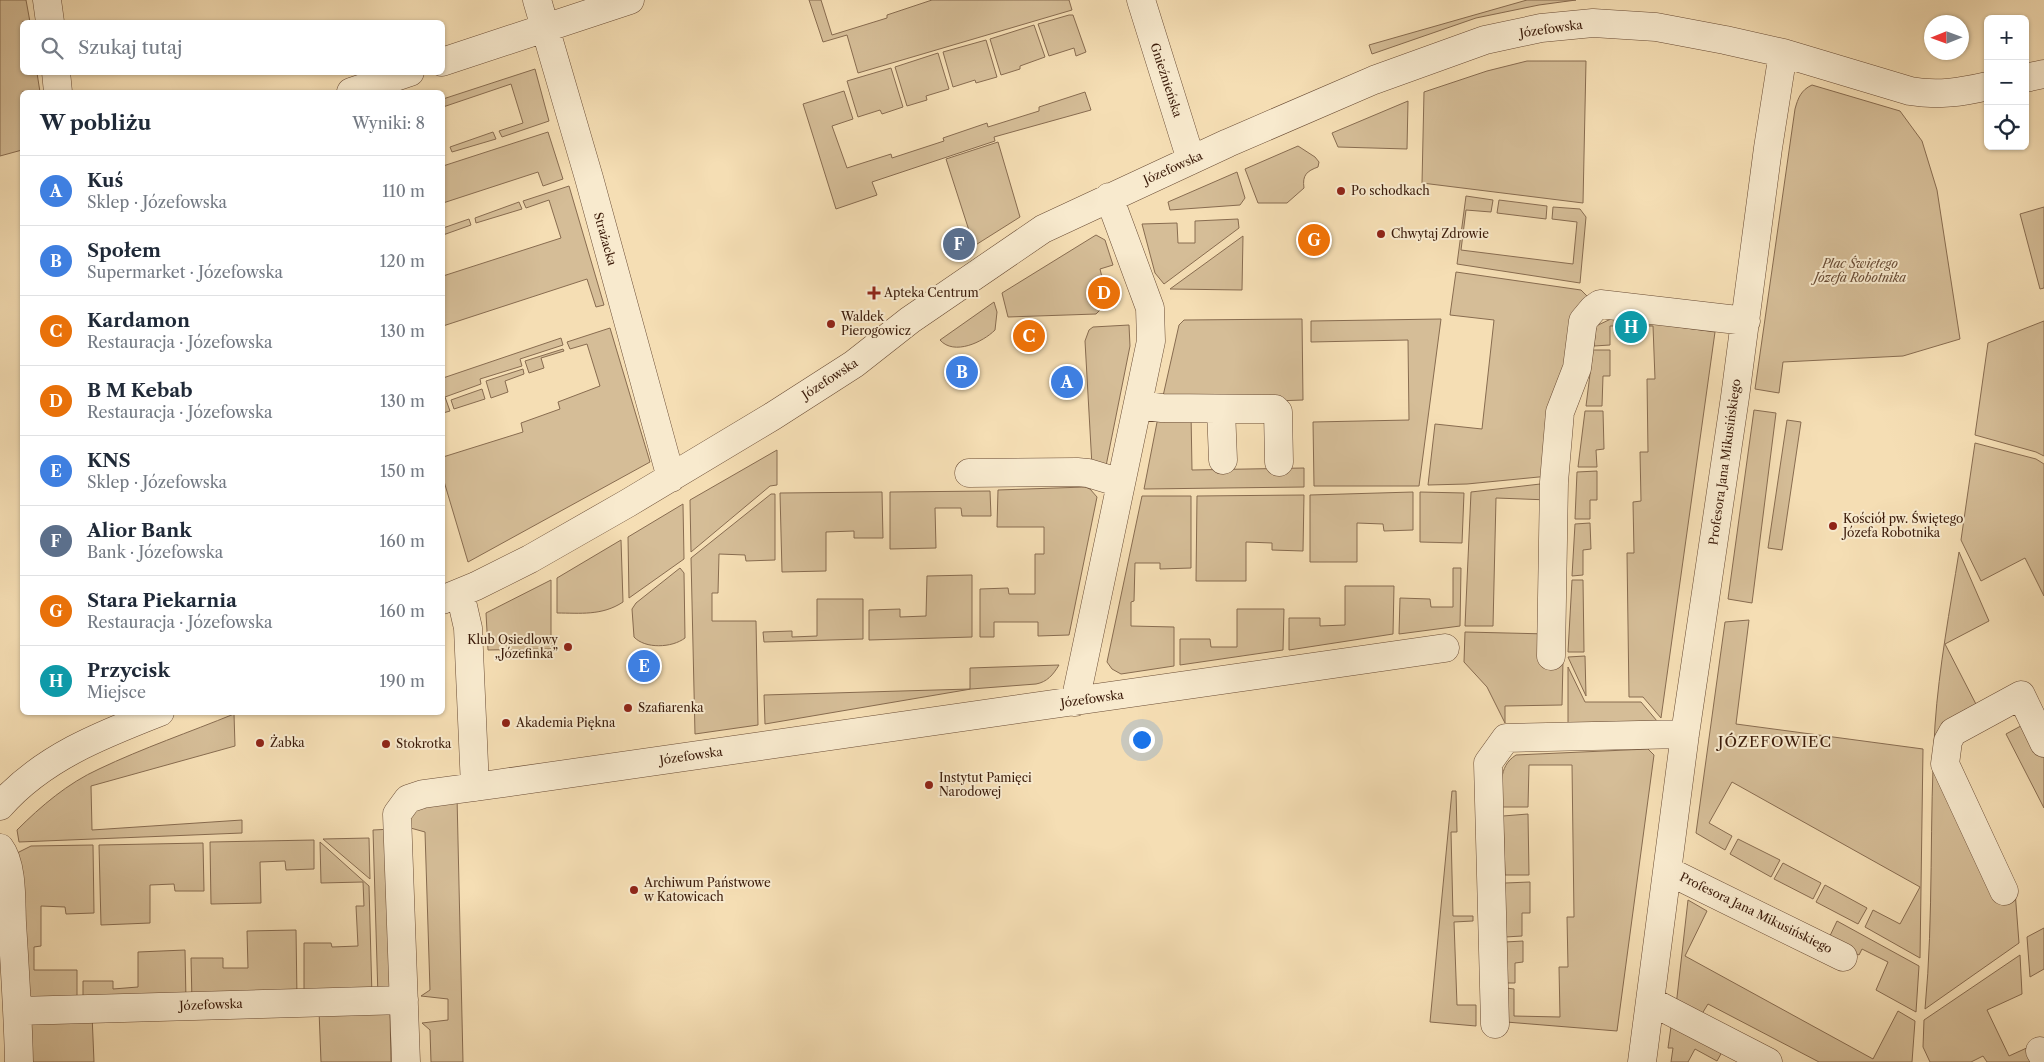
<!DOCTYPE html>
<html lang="pl">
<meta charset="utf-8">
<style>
body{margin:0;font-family:"Libre Caslon Text",serif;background:#f2f2f3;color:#1f2937}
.controls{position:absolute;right:15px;top:15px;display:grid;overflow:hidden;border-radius:8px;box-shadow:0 1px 4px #0004}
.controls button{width:45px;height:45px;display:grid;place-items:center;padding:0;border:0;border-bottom:1px solid #e0e1e3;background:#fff;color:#1f2937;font:25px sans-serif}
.compass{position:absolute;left:1924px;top:15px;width:45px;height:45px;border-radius:50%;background:#fff;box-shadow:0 1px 4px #0004;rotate:269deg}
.you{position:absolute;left:1141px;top:739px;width:18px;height:18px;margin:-12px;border:4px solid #fff;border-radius:50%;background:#1a73e8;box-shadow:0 0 0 8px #1a73e833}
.badge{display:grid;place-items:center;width:32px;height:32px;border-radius:50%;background:#2563eb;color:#fff;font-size:16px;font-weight:700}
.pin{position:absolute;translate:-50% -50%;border:2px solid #fff;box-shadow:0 1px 5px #0006}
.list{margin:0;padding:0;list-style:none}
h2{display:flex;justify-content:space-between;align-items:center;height:65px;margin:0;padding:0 20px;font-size:21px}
h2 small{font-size:16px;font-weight:400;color:#747a83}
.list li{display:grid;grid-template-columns:32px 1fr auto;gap:15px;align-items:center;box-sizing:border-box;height:70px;padding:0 20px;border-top:1px solid #e0e1e3}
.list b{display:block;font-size:19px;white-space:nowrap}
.list p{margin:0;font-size:16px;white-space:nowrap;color:#747a83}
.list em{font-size:16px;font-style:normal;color:#747a83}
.icon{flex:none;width:28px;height:28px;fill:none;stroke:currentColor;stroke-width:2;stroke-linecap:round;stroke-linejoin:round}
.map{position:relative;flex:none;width:2044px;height:1062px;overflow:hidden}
.search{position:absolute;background:#fff;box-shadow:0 1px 4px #0004;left:20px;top:20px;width:425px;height:55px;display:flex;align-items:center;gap:12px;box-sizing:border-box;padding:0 18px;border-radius:8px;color:#747a83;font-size:19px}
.panel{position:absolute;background:#fff;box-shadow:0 1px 4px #0004;left:20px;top:90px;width:425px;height:625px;border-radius:8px}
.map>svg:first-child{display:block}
</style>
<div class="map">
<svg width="2044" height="1062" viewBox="0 0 2044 1062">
<rect width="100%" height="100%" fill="#f5deb4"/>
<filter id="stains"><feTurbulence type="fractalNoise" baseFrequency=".004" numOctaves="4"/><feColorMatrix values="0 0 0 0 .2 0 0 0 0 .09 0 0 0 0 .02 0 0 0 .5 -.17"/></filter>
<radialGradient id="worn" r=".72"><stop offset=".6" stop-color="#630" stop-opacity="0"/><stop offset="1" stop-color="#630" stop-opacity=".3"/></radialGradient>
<!-- green -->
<path fill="#d5bd97" stroke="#886c50" d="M0,0H26L30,22H22V72L37,73L40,92H22V150L0,156Z
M809,0H821L832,35L887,18V15L932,0H1069L1072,10L858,73L847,35L823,42Z
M1527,0H1576L1539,5L1476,18L1372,54L1369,45Z
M1069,15H1073L1086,52L1076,56L1074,48L1049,56L1038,24Z
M1034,25L1045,57L1020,66V69L1001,75L990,39Z
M986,40L997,77L976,83L975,80L953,87L943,52Z
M938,53L949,89L926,96L927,100L907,106L895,67Z
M1527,61H1586L1583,203L1422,183L1424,92L1487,71Z
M891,68L903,107L882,114L880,110L858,117L847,81Z
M535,69L549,121L502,137L499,131L523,123L511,84L443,107V99Z
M1812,85L1900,111L1922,141L1937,190L1960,339L1903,356L1783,362L1779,393L1755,389L1795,109C1798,98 1801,90 1812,85Z
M844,91L853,119L832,126L847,168L891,154L892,158L944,141L943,138L987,123L988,127L1039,111V107L1085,92L1091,110L994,137L995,141L872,182L877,195L836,209L803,104Z
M1408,101L1407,149L1338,147L1332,133Z
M493,132L496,139L452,152L450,147Z
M548,132L563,179L543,186L538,172L443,203V166Z
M998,142L1020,217L974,246L946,159Z
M1298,146L1315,157L1319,162L1318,167C1307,171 1302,175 1304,188L1287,203H1258L1245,169Z
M1237,172L1245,198L1240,205L1170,210L1168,202Z
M569,186L604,305L596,307L587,279L443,326V276L561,238L549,200L526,208L523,201Z
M1466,196L1493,200L1491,212L1466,210L1461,250L1573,264L1577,222L1552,219L1553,207L1580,209L1586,217L1580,283L1457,264Z
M1499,200L1547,206L1546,219L1497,213Z
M519,202L522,209L476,223L475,218Z
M2044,207V288L2040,289L2020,214Z
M469,219L471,225L443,235V228Z
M1238,219L1239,228L1164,284L1155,273L1142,224L1177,223L1178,243H1195V221Z
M1096,235L1105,240L1113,265L1100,269L1103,281L1093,284L1098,303L1111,299L1096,314L1008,317L1002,293Z
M1243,236L1242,290L1170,289Z
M1456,272L1581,290L1595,304L1549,476L1467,484L1428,485L1435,424L1482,429L1494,320L1450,315Z
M994,302L997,312L995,330C983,342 954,356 940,340Z
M1613,318L1715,332L1661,718L1643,697H1629L1627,553H1634L1633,502L1641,501L1640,452H1648L1647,379H1655L1653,326H1610V345L1594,346L1596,326Z
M1302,319L1303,400L1161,405L1179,325L1184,320Z
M1441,319L1419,486H1314L1313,422L1409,420L1408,340L1311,342V321Z
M2044,321V456L2036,452L1975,435L1988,343Z
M1129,325L1130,346L1106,466H1092L1085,341L1089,330L1093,327Z
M610,328L650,462L468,562L443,478V456V457L523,432L521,423L560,409L558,402L600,386L587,344L570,349L567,342Z
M561,338L563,345L520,359L522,366L480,379L481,384L445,397L450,411L443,413V378Z
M563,349L564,351L541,358L544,368L529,373L525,361Z
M1593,350H1610V376H1603L1602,406H1586Z
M523,369L524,374L505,381L508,392L491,398L486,381Z
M482,389L485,399L454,409L451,400Z
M1754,410L1776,413L1752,603L1728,599Z
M1585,411H1603L1604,449L1596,450L1597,467H1578Z
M1159,412L1191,413L1192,470L1304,468V487L1144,489Z
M1787,420L1801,422L1782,550L1768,548Z
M1975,443L2036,459L2044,464V596L2025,558L1981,581L1961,540Z
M777,450V485L770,486L691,552L690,500Z
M1597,471V500H1590V519H1575L1577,472Z
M1549,483V500L1496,498L1493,626H1465L1471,492Z
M1085,487L1090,489L1097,497L1069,635L1038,636V622H994V637H980V589L1008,588L1009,594H1035V554H1044V527H997L998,490Z
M990,491L991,516H962L961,508H935L936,548L890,549V492Z
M882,492L883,538H854V531L826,532V571L782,572L780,493Z
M1413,492V530L1384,531L1383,524L1357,523V562H1310V495Z
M1420,492L1464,493L1462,543L1420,542Z
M771,494H775V560L746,561L745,555L719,554L718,593H712V621H756L758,725L695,734L691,558Z
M1304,495L1303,551L1272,550V543L1246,542V581H1196L1197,496Z
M1142,496H1191V568L1160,569V563H1135L1134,601L1131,602V626L1174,627V666L1121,674L1112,669L1107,662Z
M683,504L684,559L629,598L628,537Z
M1590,523L1591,549L1583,550V575L1572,576L1575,524Z
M621,540L623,602C602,616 580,613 557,613V578Z
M1959,552L1989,621L1945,644L1979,710L1944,737L2015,891L2019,943L1925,1009C1934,915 1929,820 1935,725C1939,667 1950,609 1959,552Z
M680,568L684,573L685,638C672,648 645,649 634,637L632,609L636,603Z
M1453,568H1461L1460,626L1399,634L1400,598L1430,599L1431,607H1453Z
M972,575V637L869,640V610L900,609V617L926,616L927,576Z
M551,580V649L488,650L486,613Z
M1572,580H1583L1584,652H1568Z
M1345,586H1394L1393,634L1289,650V618H1320V626L1345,625Z
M817,599H863V639L764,642L763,632L792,631V637L817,636Z
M1237,609H1284L1283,650L1180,665V639H1210L1211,647H1237Z
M1749,620L1736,724L1923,749L1920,958L1865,927L1873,910L1900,924L1920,887L1732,782L1709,823L1732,836L1725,850L1696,833L1725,622Z
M1465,632L1548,634L1563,660L1562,705L1505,706V723L1487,687L1464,662Z
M1585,656L1586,696L1568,657Z
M1059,665C1053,675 1047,682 1036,684L971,689L765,724L764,695L970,689V668Z
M1568,667L1585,702H1641L1657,721L1568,723Z
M234,714L235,746L91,786L92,830L242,820V833L19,842L17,830C41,806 68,783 99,769C143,748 190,732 234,714Z
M2030,721L2044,750V808L2006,734Z
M1648,749L1654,755L1617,1031L1506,1022V988L1514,989V1016L1560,1017L1559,967H1568L1567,917H1574L1572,765H1529L1528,807H1502C1502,788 1497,767 1516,755Z
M1452,791H1456L1457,832H1451L1453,916H1473V921L1454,922L1457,1005H1476V1026L1430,1022Z
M457,796L463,1062H431L430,1030L422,1023L448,1020V999L421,996L430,990L425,832L407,827L409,812Z
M1528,814L1529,875H1505L1503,816Z
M393,829L399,997H378L373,830Z
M369,838L370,879L323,839Z
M1738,839L1780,860L1771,877L1730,854Z
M314,840V869L286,870L285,861L260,862L261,903L211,904L210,842Z
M320,842L369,886L372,997L304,998V943H331L332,947L358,946L356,906H364L363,882L321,883Z
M203,843L204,891H175L174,884L150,885V923L101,925L99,845Z
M93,845L94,913L66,914L65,907L41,906V946L34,947V970H77V1006L27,1008L13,855L31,846Z
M1783,863L1821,883L1813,899L1774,879Z
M1530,882V913H1522V936L1505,937V883Z
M1825,885L1867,908L1858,924L1816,902Z
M1688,900L1707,911L1685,956L1873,1059L1898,1011L1915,1021L1912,1062H1819L1708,1004L1700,1017L1676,1006Z
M1837,921L1919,966L1916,1012L1876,990L1888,962L1862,949L1859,955L1828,940Z
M2044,928V969L2030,977L2027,937Z
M296,930L297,998L192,1002L191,958H223V968H248L247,931Z
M1523,941V962L1515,963V983H1505V942Z
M185,950L186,1001L83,1006V981H113V989L138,987V952Z
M2020,955L2022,994L1987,1010L2009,1056L2031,1046L2038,1062H1987L1983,1056L1971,1062H1930L1923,1047L1924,1020Z
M319,1010L390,1012L391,1062H321Z
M92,1014L94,1062H28L26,1015Z
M1671,1027L1722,1052L1717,1061L1695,1049L1688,1062H1671L1673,1048H1668Z"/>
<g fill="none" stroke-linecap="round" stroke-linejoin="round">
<!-- minor casing -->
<g stroke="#694b34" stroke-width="29">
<path id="minor" d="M47,0L50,22
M537,0L589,178L671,478
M1141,0L1191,160
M442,62L630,0
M56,72L58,92
M2025,78L2044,74
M351,92L410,72
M1138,405L1162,408L1275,409L1278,412L1279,462
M1221,409L1223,460
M969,473L1077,472L1088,473L1121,483
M460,593L468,628L475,787
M442,600L476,586L530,559L628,503L773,416L854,364L910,320L1043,229L1228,143L1374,80L1485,40L1541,28L1593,23L1656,27L1725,40L1783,53L1910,91C1937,96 1962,92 1988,86
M1551,656L1554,482L1560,412L1577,368L1583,321L1593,309L1600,304L1746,321
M1075,702L1151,341L1150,308L1109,197
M0,806C42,758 101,735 160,712
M0,848C13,865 11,902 12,923C15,970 18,1016 19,1062
M1668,871L1843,957
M2004,891L1945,764L1948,741L1953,732L2021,695L2044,743
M1650,1001L1768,1062
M18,1011L404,1000
M1495,1024L1488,763L1506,738L1685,734
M2040,1051L2044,1058
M406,1062L397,814L408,799L423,794L475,787L1445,648
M1642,1062L1685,734L1735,397L1768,148L1783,53"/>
</g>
<!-- minor -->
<use href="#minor" stroke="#f8eace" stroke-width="28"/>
</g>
<!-- markers -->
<g fill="#8f2418" stroke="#f8eace" stroke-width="2">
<circle cx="1341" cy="191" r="5"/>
<circle cx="1381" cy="234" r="5"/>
<path d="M871.5 285.5h5v5h5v5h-5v5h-5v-5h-5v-5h5z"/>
<circle cx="831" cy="324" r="5"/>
<circle cx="1833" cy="526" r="5"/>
<circle cx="568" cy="647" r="5"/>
<circle cx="628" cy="708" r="5"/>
<circle cx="506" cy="723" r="5"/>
<circle cx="260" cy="743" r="5"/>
<circle cx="386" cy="744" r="5"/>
<circle cx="929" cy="785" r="5"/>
<circle cx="634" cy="890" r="5"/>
</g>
<g text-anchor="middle" stroke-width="4" stroke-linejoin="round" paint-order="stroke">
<!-- street labels -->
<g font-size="12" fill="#3a1a09" stroke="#f8eace">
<text transform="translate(1551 29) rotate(-8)" y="4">Józefowska</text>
<text transform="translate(1166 80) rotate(72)" y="4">Gnieźnieńska</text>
<text transform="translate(1173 168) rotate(-24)" y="4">Józefowska</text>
<text transform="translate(605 239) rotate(74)" y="4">Strażacka</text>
<text transform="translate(830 379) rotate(-33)" y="4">Józefowska</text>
<text transform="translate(1725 462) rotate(-82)" y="4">Profesora Jana Mikusińskiego</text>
<text transform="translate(1092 699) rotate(-8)" y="4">Józefowska</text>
<text transform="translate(691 756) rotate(-8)" y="4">Józefowska</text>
<text transform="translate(1756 913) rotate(26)" y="4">Profesora Jana Mikusińskiego</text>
<text transform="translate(211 1005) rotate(-2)" y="4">Józefowska</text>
</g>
<!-- poi labels -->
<g font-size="12" fill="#3a1a09" stroke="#f8eace" text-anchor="start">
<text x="1351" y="195">Po schodkach</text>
<text x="1391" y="238">Chwytaj Zdrowie</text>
<text x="884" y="297">Apteka Centrum</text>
<text x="841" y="321">Waldek<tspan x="841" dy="14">Pierogowicz</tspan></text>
<text x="1843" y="523">Kościół pw. Świętego<tspan x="1843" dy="14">Józefa Robotnika</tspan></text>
<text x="558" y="644" text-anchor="end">Klub Osiedlowy<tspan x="558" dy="14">„Józefinka”</tspan></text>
<text x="638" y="712">Szafiarenka</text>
<text x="516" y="727">Akademia Piękna</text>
<text x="270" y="747">Żabka</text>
<text x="396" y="748">Stokrotka</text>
<text x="939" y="782">Instytut Pamięci<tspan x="939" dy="14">Narodowej</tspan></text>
<text x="644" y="887">Archiwum Państwowe<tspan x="644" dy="14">w Katowicach</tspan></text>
</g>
<!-- park labels -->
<g font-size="12" font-style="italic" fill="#684b34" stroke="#f8eace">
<text x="1860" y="268">Plac Świętego<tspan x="1860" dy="14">Józefa Robotnika</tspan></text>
</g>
<!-- quarter labels -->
<g font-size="15" letter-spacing="1" fill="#3a1a09" stroke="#f8eace">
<text x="1775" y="747">JÓZEFOWIEC</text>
</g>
</g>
<rect width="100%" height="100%" filter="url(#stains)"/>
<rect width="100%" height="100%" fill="url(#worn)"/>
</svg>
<div class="controls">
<button>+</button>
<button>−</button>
<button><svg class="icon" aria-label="locate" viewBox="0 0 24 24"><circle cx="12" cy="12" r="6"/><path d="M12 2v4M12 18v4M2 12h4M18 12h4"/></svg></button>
</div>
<svg class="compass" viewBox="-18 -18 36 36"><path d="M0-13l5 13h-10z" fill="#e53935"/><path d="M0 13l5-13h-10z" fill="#747a83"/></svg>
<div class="you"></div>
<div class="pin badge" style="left:1067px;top:382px;background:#3f7fe0">A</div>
<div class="pin badge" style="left:962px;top:372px;background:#3f7fe0">B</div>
<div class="pin badge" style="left:1029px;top:336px;background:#e8710a">C</div>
<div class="pin badge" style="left:1104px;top:293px;background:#e8710a">D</div>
<div class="pin badge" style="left:644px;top:666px;background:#3f7fe0">E</div>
<div class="pin badge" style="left:959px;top:244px;background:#5c6f8a">F</div>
<div class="pin badge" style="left:1314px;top:240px;background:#e8710a">G</div>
<div class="pin badge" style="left:1631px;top:327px;background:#0f9aa8">H</div>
<div class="search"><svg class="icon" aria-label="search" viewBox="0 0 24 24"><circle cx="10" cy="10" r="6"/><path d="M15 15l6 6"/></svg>Szukaj tutaj</div>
<section class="panel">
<h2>W pobliżu<small>Wyniki: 8</small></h2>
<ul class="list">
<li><span class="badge" style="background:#3f7fe0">A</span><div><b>Kuś</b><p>Sklep · Józefowska</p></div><em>110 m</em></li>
<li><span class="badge" style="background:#3f7fe0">B</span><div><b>Społem</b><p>Supermarket · Józefowska</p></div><em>120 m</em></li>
<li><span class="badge" style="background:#e8710a">C</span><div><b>Kardamon</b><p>Restauracja · Józefowska</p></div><em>130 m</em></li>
<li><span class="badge" style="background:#e8710a">D</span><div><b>B M Kebab</b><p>Restauracja · Józefowska</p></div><em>130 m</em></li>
<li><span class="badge" style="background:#3f7fe0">E</span><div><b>KNS</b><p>Sklep · Józefowska</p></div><em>150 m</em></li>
<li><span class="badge" style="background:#5c6f8a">F</span><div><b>Alior Bank</b><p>Bank · Józefowska</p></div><em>160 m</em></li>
<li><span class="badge" style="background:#e8710a">G</span><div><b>Stara Piekarnia</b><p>Restauracja · Józefowska</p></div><em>160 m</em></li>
<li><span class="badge" style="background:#0f9aa8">H</span><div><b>Przycisk</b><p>Miejsce</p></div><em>190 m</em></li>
</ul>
</section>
</div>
